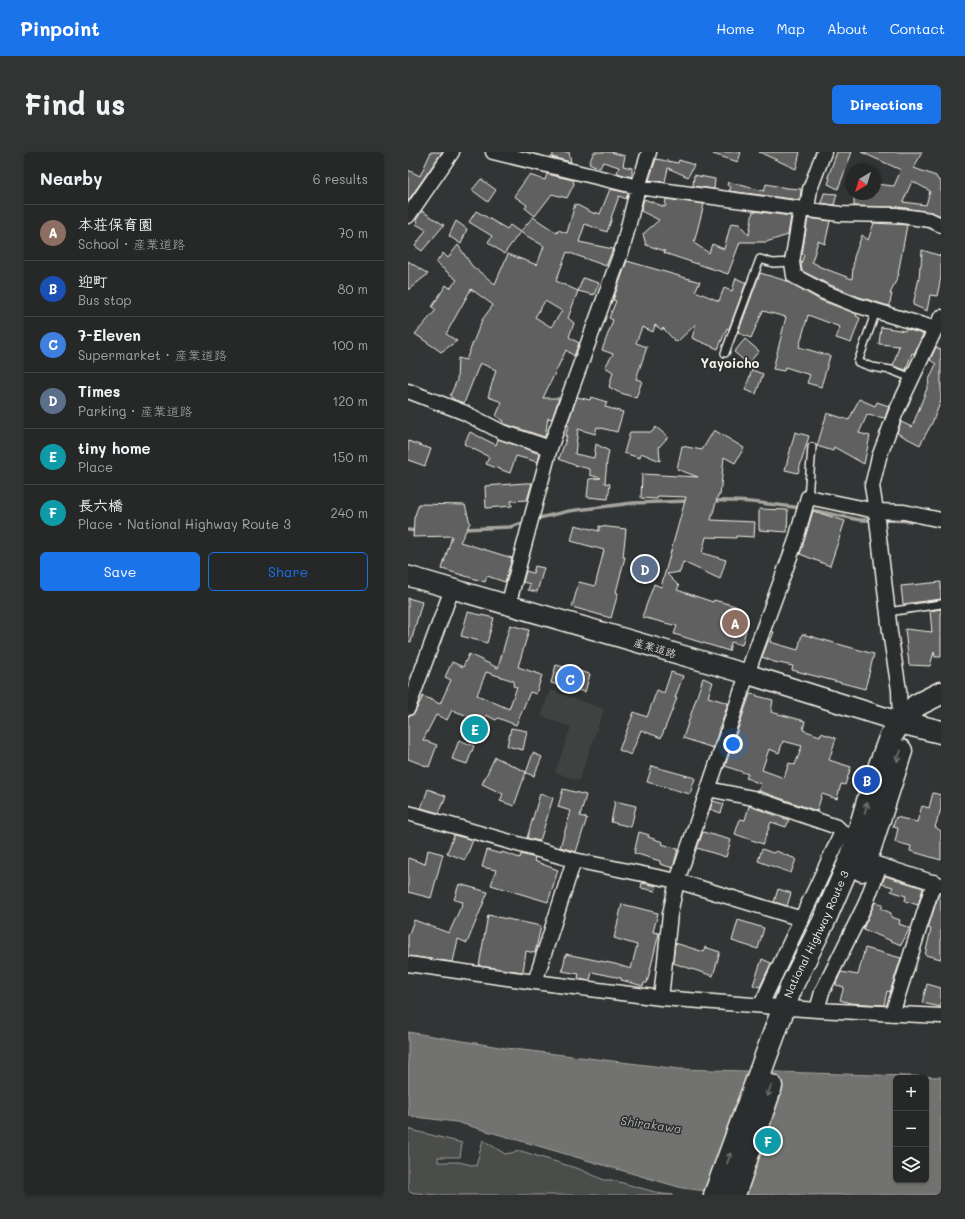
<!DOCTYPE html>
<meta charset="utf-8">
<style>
body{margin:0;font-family:Mali,"Klee One",sans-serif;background:#323434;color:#f1f3f6}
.controls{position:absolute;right:12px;bottom:12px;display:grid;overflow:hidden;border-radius:6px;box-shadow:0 1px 3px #0004}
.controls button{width:36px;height:36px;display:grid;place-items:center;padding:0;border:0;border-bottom:1px solid #424445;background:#262828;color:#f1f3f6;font:20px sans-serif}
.compass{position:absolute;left:437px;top:12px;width:36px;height:36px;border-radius:50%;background:#262828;box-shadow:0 1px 3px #0004;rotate:218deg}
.you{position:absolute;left:325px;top:592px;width:14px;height:14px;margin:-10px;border:3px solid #fff;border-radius:50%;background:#1a73e8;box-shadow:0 0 0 6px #1a73e833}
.badge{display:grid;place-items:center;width:26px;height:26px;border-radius:50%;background:#1a73e8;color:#fff;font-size:13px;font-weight:700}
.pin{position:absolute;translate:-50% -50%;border:2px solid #fff;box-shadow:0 1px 4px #0006}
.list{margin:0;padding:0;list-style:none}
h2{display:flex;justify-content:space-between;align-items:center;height:52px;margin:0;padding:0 16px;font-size:17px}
h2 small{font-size:13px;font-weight:400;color:#a4a6a8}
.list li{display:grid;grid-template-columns:26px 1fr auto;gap:12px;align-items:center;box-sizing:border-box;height:56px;padding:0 16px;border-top:1px solid #424445}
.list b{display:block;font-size:15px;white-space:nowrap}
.list p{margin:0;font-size:13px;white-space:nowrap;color:#a4a6a8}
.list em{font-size:13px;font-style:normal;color:#a4a6a8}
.actions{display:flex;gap:8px;padding:12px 16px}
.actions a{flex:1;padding:9px 0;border:1px solid #1a73e8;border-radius:6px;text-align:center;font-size:14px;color:#1a73e8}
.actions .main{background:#1a73e8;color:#fff}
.icon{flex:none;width:22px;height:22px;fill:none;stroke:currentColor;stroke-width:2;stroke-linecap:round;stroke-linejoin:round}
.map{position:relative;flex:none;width:533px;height:1043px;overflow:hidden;border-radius:6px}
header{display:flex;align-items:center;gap:24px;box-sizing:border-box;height:56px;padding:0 20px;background:#1a73e8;color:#fff}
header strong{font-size:19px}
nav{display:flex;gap:22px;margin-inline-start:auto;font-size:14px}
.intro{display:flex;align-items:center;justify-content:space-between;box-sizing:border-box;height:96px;padding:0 24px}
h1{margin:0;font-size:28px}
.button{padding:10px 18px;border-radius:6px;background:#1a73e8;color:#fff;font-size:14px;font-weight:700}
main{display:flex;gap:24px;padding:0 24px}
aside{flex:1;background:#262828;border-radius:6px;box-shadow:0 1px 3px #0004}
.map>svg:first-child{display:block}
</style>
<header>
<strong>Pinpoint</strong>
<nav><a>Home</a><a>Map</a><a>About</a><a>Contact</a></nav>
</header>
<div class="intro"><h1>Find us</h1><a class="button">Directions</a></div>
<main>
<aside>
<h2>Nearby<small>6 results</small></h2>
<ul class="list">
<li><span class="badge" style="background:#8d6e63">A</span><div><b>本荘保育園</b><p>School · 産業道路</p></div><em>70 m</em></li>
<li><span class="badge" style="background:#1a4fb4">B</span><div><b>迎町</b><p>Bus stop</p></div><em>80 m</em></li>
<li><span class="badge" style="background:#3f7fe0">C</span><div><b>7-Eleven</b><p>Supermarket · 産業道路</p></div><em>100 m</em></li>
<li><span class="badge" style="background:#5c6f8a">D</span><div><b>Times</b><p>Parking · 産業道路</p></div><em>120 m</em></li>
<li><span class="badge" style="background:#0f9aa8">E</span><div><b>tiny home</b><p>Place</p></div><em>150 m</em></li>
<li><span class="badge" style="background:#0f9aa8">F</span><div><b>長六橋</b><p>Place · National Highway Route 3</p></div><em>240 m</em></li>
</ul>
<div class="actions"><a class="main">Save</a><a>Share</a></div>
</aside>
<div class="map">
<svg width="533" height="1043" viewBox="0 0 533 1043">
<rect width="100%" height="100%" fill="#323535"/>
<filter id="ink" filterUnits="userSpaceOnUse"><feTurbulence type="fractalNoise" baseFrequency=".025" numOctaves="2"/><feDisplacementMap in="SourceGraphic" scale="8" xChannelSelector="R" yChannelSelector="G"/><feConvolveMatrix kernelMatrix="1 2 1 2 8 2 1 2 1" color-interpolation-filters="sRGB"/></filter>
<g filter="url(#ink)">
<!-- built -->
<path fill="#404242" d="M142,538L196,557L171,629L147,620L163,575L133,564Z"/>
<!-- green -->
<path fill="#4b4d4c" stroke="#a09f9a" d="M0,977L54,991L52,1005H30V1010H51L68,1014L75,988L97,1002L113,999L171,1017L196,1028H204L254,1042L265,1043H28L0,1040Z"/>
<!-- water -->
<path fill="#727370" stroke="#a6a5a0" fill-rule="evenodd" d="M0,880L98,896L271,917L533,925V1043H332L274,1036L48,970L0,964ZM488,926H518V1028H488Z"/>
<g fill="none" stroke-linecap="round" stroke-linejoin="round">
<!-- stream -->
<path stroke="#a6a5a0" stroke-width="3.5" d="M304,349C334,348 364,352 393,356
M399,357L452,368H466
M127,367L161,359L225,351L280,349
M472,368L510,369
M55,377L102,375L118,370
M0,378L9,379"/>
</g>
<!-- building -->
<path fill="#5f605f" stroke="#f4f1e8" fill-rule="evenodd" d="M23,0H34L0,49V18L12,24Z
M146,0H161L163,10L144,5Z
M186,0H203L217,4L215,14L224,16V25L209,21L211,15L195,10L192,16L181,11Z
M305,0H333L330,10L305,2Z
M351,0H392L388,17Z
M429,0H444L430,37L420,32L422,26L420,25Z
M453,0H514L506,16L528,24L530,28L533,29V64L523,60L489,55L446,54V45L449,46L450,42H467V32L486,34L493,18ZM504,29L522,39L518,53L495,50Z
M248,7L270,11L271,8L286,13L280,25L260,16L257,30L241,28Z
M139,22L165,28L166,32L159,46L144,42L127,64L117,56L119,53L106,44L121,23L137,28Z
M286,23L307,27L306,37L285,34Z
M73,27L88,38L80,50L64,38Z
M320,30L356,39L358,32L379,36L393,37L392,48L321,39L323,35L319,33Z
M202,37L220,41L218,47L211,44L203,66H204L199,80L177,72L171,90L205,97L198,114L159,100L148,129L170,139L175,126L191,131L186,143L170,139L160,166L166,171L161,185L171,191L166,204L158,198L135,246H151L144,267L140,266L137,285L97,272L95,271L96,269L88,264L94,250L80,245L88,218L72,211L56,251L47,248L42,244L49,228L50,206L58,208L74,168L85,153L63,137L38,182L49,189L33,200L7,182L28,158L24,155L38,133L42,136L49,128L28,111L35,101L40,106L50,93L64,114L87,132L100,102L129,113L136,94L112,80L125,65L149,81L150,78L159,81L167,52L187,62V60L192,62ZM137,149L154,159L143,175L127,165Z
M416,41L429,42L426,53L413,51Z
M236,47L257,55L258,47L296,52L286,91L301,101L304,92L316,97L323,71L331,72L341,83L345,59L383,64L380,83L358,90H332L320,122L256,101L257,99L238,93L235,82L251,68L233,59Z
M14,59L36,73L14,99L7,94L18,78L8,72L10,69L8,68Z
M68,59L99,77L102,73L112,80L96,102L80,90L84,84L61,70Z
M400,66L422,69L417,92L410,89L404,110L410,113V114L444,127L446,105L454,83L460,88L466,71L499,73L490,122H491L482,142H484L481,154L451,145L420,132L394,119L393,112L396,103L394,102Z
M48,69L59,77L53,92L41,84Z
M514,98L533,104V125L529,144L522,143L519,159L505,153L511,126L512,114H513Z
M0,109L20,122L0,138Z
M219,109L292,130L287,139L311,149L316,136L324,139L328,126L338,131L321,177L319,176L310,197L284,186L288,172L269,190L266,188L255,176L254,178L247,173L245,180L234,175L228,191L239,195L228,227L234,229L228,246L210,240L201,235L205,220L197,215L205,202L194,198L205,168L201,166L208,149L205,148Z
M352,121L379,129L412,148L449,162L448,164L452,166L443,191L428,186L432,175L400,163L391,195L422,204L413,235L399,231L402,223L377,215L376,219L365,217L378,165L355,159L343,186L330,181Z
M473,175L497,179L498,177L515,182L506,202L504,201L498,218L485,214L491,194L471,192Z
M337,187L351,199L340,212L326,200Z
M528,195L533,198V249L524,271L512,293L489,281L493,270L504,275L521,231L520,230L528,212L522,208Z
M344,218L355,222L348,242L337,238Z
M169,245L182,248L183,245L199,250L197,255L215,260L209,280L189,275L187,282L170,277L167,302L186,306L188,292L201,299L199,309L197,331L202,332L200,347L179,345L181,327L193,326L182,323V317L166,313L151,307L159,284H157L161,274L159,273Z
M451,247L467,254L469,250L481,254L477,266L459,263L451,281L462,284L456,312L426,295L425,299L409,294L419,261L441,268Z
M248,275L260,285L251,295L252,309L233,301L232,306L216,301L222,280H244Z
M306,278L336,296L327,311L316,305L312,343H310L303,368L347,370L346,385L328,384V386L298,385L294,401L318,408L312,427L275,410L272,420L259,422L271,434L269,438L305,450L306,448L331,455L327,466L340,470L334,493L323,490L321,499L266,482L269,474L234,465L246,432L253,435L278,345L250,344L249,347L233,346L234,322L290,325L269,317L274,294L294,298Z
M62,280L88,293L90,287L132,302L130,310L108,304L102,321L78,312L81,305L56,292Z
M387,280L401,284L390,321L377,318Z
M0,289L23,297L17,314L0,308Z
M117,331H124L119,348L103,349L104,354L78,356L77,334Z
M11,352L57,353L62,371L52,390L104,406L97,430L79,424L77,430L34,417L44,384L5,385L6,366Z
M351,357L380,358L379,380L351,378Z
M405,359L437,369L422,414L392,402Z
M167,373L191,379V374L218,377L215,405H217L208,440L210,441L203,466L164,455L171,430L187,434L196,398L163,389Z
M127,414L136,416L129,440L120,438L122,432L115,430L118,419L125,421Z
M533,430V447L495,452L493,434Z
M0,446L14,450L3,490L0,489Z
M533,457V505H527L526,500L522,514L501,513L497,477L524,480L522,459Z
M60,460L86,466L79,491L53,484Z
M102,473L121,478L110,515L134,523L128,542L122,540L108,573L90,566L88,568L78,563L72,585L70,584L68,588L57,585L65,566L44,558L39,568L28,563L15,588L29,593L21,615L0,607V564L6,562L15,544L32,552L43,528L37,525L44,510L55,515L61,502L90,516ZM78,520L106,529L105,534L109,535L101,557L69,543Z
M364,479L366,480L362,490L390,498L394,482L466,502L457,537L384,518L385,514L366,510L354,505Z
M148,513L182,522L177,540L143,531Z
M263,520L275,524L267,546H269L253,586L233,578L223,603L211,598L226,560L239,565L249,538L256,541Z
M295,526L305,530L300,545L320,551L305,596L275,586Z
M342,542L349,543V544L365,548L363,560L397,569L395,578L412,584L413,581L428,586L421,608L443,615L437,633L433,632L429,647L414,642L409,659L351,639L353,632L338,626L340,622L317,614ZM375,589L394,594L387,613L381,611L376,626L354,618L361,597L371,601Z
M103,576L119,579L115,598L99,594Z
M51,588L66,594L59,612L44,607Z
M125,601L134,605L126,624L118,621Z
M87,605L118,620L106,654L92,649L95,642L74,632Z
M244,614L287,626L282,642L239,630Z
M20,637L38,644L31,661L13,656Z
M155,637L178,643L172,664L179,666L168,700L152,695L163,659L150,655Z
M525,641L533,643V657L527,675L533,679V708L502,699L503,694L487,690L490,676L485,675L488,665L509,670L514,654L521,656Z
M132,642L145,646L132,689L119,686Z
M207,649L228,654L223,675L203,670Z
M305,649L316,652L313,661L302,657Z
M341,654L381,668L378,675L363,670L355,692L327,682L332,667L337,668Z
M231,680L241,683L240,685L255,690L254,692L270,697L265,716L252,712V709L226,701Z
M295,680L323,688L318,705L289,696Z
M46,683L65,688L57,708L39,701Z
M354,697L365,701L368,699L388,707L383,721L350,709Z
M20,698L35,702L23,746L0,740V706L17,712Z
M79,698L93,702L94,700L112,706L113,702L127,706L126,709L150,718L140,750L83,733L88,718L74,715Z
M477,724L515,736L510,753L497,749L498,744L483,739L485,735L474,732Z
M234,731L249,734L247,739L233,736Z
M51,732L80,740L59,791L50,787L45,810L0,804V784L6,768L41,781L55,750L46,748Z
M370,737L383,741L379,754L366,750Z
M531,741H533V807L517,803L523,777L520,776Z
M467,750L474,752V757L483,761V765L492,768L491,772L502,776L493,793L455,777Z
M214,752L250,761L245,780L251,781L239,831H236L235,834L213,828V826L184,820L182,828H176L170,826L171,822L154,819L158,802L207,812L223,817L229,793L206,786Z
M80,763L133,774L127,801L118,799L115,820L71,814Z
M330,768L356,776L350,797L324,789Z
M267,791L296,800L297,795L312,800L305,824L265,811Z
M457,796L493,806L482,840L479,839L476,853L442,851L432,848L436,835L428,833L429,829L433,820L450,823Z
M354,807L363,811L352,835L345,833Z
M519,832L533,836V855L514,851Z"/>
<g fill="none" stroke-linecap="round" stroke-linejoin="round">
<!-- lane casing -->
<g stroke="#f4f1e8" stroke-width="10">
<path id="lane" d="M468,159L450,210L464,215L483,218L504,226
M317,201L352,107L365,111L384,110
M400,345L404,295
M480,460L533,452"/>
</g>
<!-- street casing -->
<g stroke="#f4f1e8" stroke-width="17">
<path id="street" d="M85,0L230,35L432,62L488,63L522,68L533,73
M393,57L384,110L386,124L416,140L448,153L528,177
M399,57L402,37L416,0
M0,64L44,0
M0,239L55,260L94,280L142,296
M100,454L142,296L215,95L230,35L241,0
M0,556L44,437
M492,570L491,538L482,480L468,359L464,334L471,305L488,260L533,165
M300,637L345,646L429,675L434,680
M0,661L166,708L269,729L394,767
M465,711L533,733
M472,713L457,753L414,840L409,858L533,864
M0,812L127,830L253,846L409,858
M127,830L166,708
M253,846L262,762L269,729L344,508L387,391L400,345L468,359L496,360L533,368
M353,853L434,680L449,685
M484,862L526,730"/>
</g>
<!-- secondary casing -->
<g stroke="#f4f1e8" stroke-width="22">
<path id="secondary" d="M0,424L339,522L492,570"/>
</g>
<!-- primary casing -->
<g stroke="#f4f1e8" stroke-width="25">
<path id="primary" d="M492,570L533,580"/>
</g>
<!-- highway casing -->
<g stroke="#f4f1e8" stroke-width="25">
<g id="highway">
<path d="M454,718L459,705L493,599"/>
<path id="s1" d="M307,1043L384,833L416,769L444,704L464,635L482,586L492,570L509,553L533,541"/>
<path d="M326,1043L363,934"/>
</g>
</g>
<!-- lane -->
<use href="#lane" stroke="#2a2d2e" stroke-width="7"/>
<!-- street -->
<use href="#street" stroke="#2a2d2e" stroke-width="14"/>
<!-- secondary -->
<use href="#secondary" stroke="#2a2d2e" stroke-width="19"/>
<!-- primary -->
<use href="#primary" stroke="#2a2d2e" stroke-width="22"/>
<!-- highway -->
<use href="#highway" stroke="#2a2d2e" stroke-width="22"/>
</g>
<!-- one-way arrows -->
<defs><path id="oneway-shaft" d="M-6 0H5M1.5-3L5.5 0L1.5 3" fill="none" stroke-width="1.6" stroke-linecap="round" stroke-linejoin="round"/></defs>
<g stroke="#71726f">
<use href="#oneway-shaft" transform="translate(491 604) rotate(109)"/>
<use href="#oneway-shaft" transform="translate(458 656) rotate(-74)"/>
<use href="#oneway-shaft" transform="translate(361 939) rotate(109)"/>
<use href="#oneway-shaft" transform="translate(321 1006) rotate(-70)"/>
</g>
</g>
<g text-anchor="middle" stroke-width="3" stroke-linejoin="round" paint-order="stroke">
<!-- street labels -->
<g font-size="11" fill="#f4f1e8" stroke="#2a2d2e">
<text transform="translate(247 496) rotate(16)" y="4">産業道路</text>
<text dy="4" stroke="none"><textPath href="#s1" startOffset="280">National Highway Route 3</textPath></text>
</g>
<!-- water labels -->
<g font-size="12" font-style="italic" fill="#b3b2ac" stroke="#2a2d2e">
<text transform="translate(243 973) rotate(8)" y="4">Shirakawa</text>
</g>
<!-- quarter labels -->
<g font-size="13" font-weight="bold" fill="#f4f1e8" stroke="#2a2d2e">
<text x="322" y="216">Yayoicho</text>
</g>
</g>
</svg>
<div class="controls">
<button>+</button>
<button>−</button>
<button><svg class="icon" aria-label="layers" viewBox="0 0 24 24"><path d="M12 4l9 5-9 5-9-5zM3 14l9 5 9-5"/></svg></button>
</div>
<svg class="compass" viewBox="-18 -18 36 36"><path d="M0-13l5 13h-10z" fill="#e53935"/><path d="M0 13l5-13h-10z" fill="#a4a6a8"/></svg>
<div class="you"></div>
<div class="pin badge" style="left:327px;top:471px;background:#8d6e63">A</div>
<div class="pin badge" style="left:459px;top:628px;background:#1a4fb4">B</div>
<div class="pin badge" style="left:162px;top:527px;background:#3f7fe0">C</div>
<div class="pin badge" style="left:237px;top:417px;background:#5c6f8a">D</div>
<div class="pin badge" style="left:67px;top:577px;background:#0f9aa8">E</div>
<div class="pin badge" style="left:360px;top:989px;background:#0f9aa8">F</div>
</div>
</main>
